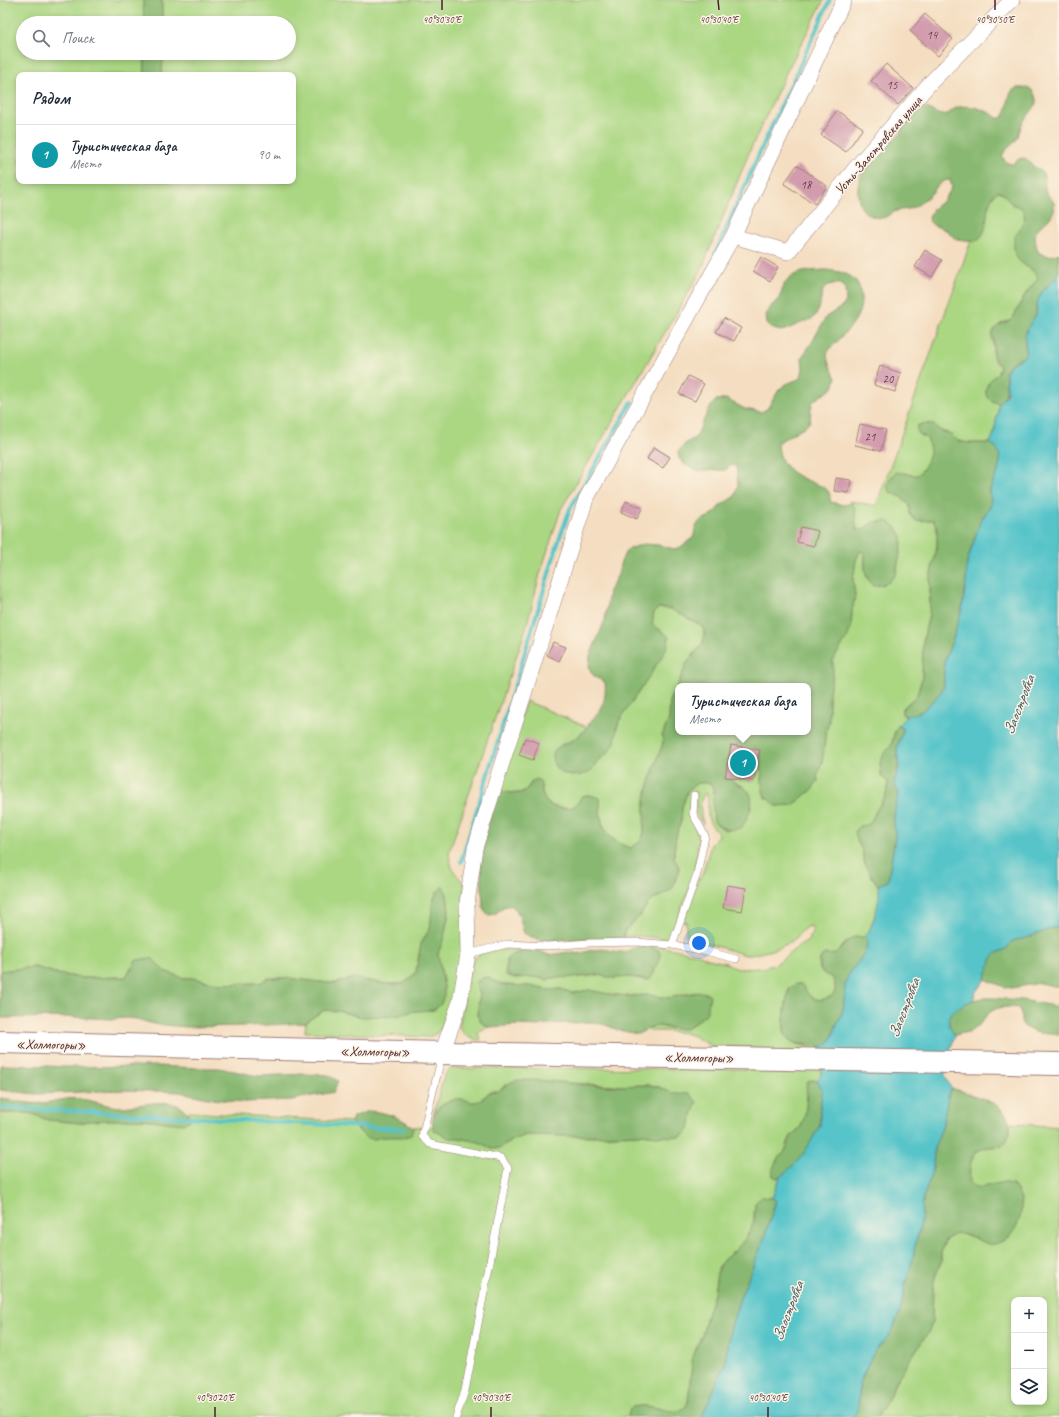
<!DOCTYPE html>
<html lang="ru">
<meta charset="utf-8">
<style>
body{margin:0;font-family:Caveat,sans-serif;background:#f6f6f7;color:#1f2937}
.controls{position:absolute;right:12px;bottom:12px;display:grid;overflow:hidden;border-radius:8px;box-shadow:0 2px 6px #0003}
.controls button{width:36px;height:36px;display:grid;place-items:center;padding:0;border:0;border-bottom:1px solid #e0e1e3;background:#fff;color:#1f2937;font:20px sans-serif}
.you{position:absolute;left:699px;top:943px;width:14px;height:14px;margin:-10px;border:3px solid #fff;border-radius:50%;background:#1a73e8;box-shadow:0 0 0 6px #1a73e833}
.badge{display:grid;place-items:center;width:26px;height:26px;border-radius:50%;background:#db2777;color:#fff;font-size:13px;font-weight:700}
.pin{position:absolute;translate:-50% -50%;border:2px solid #fff;box-shadow:0 1px 4px #0006}
.popup{position:absolute;left:675px;top:683px;width:136px;height:52px;box-sizing:border-box;display:grid;place-content:center;border-radius:8px;background:#fff;filter:drop-shadow(0 1px 3px #0005);font-size:13px;white-space:nowrap;color:#747a83}
.popup b{font-size:15px;color:#1f2937}
.popup::after{content:'';position:absolute;left:50%;top:100%;margin-left:-8px;border:8px solid transparent;border-top-color:#fff}
.list{margin:0;padding:0;list-style:none}
h2{display:flex;justify-content:space-between;align-items:center;height:52px;margin:0;padding:0 16px;font-size:17px}
h2 small{font-size:13px;font-weight:400;color:#747a83}
.list li{display:grid;grid-template-columns:26px 1fr auto;gap:12px;align-items:center;box-sizing:border-box;height:60px;padding:0 16px;border-top:1px solid #e0e1e3}
.list b{display:block;font-size:15px;white-space:nowrap}
.list p{margin:0;font-size:13px;white-space:nowrap;color:#747a83}
.list em{font-size:13px;font-style:normal;color:#747a83}
.icon{flex:none;width:22px;height:22px;fill:none;stroke:currentColor;stroke-width:2;stroke-linecap:round;stroke-linejoin:round}
.map{position:relative;flex:none;width:1059px;height:1417px;overflow:hidden}
.search{position:absolute;background:#fff;box-shadow:0 2px 6px #0003;left:16px;top:16px;width:280px;height:44px;display:flex;align-items:center;gap:10px;box-sizing:border-box;padding:0 14px;border-radius:22px;color:#747a83;font-size:15px}
.panel{position:absolute;background:#fff;box-shadow:0 2px 6px #0003;left:16px;top:72px;width:280px;height:112px;border-radius:8px}
.map>svg:first-child{display:block}
</style>
<div class="map">
<svg width="1059" height="1417" viewBox="0 0 1059 1417">
<rect width="100%" height="100%" fill="#fcf5e5"/>
<filter id="ink" filterUnits="userSpaceOnUse"><feTurbulence type="fractalNoise" baseFrequency=".025" numOctaves="2"/><feDisplacementMap in="SourceGraphic" scale="8" xChannelSelector="R" yChannelSelector="G"/><feConvolveMatrix kernelMatrix="1 2 1 2 8 2 1 2 1" color-interpolation-filters="sRGB"/></filter>
<filter id="wash" filterUnits="userSpaceOnUse"><feTurbulence type="fractalNoise" baseFrequency=".012" numOctaves="4" result="noise"/><feDisplacementMap in="SourceGraphic" scale="16" xChannelSelector="R" yChannelSelector="G"/><feGaussianBlur stdDeviation="0.9" result="paint"/><feColorMatrix in="noise" values="0 0 0 0 0 0 0 0 0 0 0 0 0 0 0 0 0 1.4 0 .05"/><feComposite in="paint" operator="in"/></filter>
<g filter="url(#wash)">
<rect width="100%" height="100%" fill="#f4ddc0"/>
<!-- green -->
<path fill="#abd783" stroke="#7a7b57" fill-rule="evenodd" d="M0,0H143L144,23H23V53H144L145,75H19V181H293V75H162L163,53H289V23H162V0H824L787,71L751,148L701,271L561,509L540,574L526,628L449,852C450,868 454,873 465,884L463,946L457,985L446,1019L442,1027L436,1034L428,1037L305,1032L306,1023L313,1017L325,1010H334L353,1015L396,1016L414,1011L434,1010L444,987L438,954L448,919V901L432,909V918L430,928L421,944L416,972L410,979L402,984H386L353,978L337,983H328L287,978H268L260,983L220,984L192,978H183L164,971L131,967L126,977L83,978L58,974L35,967L0,971Z
M998,191C1008,196 1007,200 1013,204C1016,206 1019,206 1022,208C1027,213 1023,225 1020,230L1016,257C1022,265 1033,268 1038,277C1035,284 1029,288 1025,295C1020,303 1017,313 1011,321L1002,323L995,329L992,337L994,361L1000,366C998,379 986,380 986,395L995,402L999,403L994,434L990,443H969L958,441L951,434L941,431L932,424H922L917,426L919,434L927,438C928,442 930,446 930,450C931,456 924,472 918,475C913,477 907,473 902,473L890,491L904,499L910,506V514L916,521L933,520L937,527V547L930,578V604L929,615L923,641L922,679L917,695L902,709V714L906,716L895,731L891,746L884,753L880,763L885,779L888,782L886,795L876,811L870,824L860,826L857,841L862,850L863,858L871,876L878,885L880,892L878,906L869,932L865,937C855,937 848,938 842,947C840,949 838,953 835,954C830,955 826,954 822,956L819,962L820,969L823,973L833,978C834,982 836,987 835,991C832,1001 814,1002 808,995C806,993 805,989 803,986L788,991C786,1013 773,1044 808,1046C814,1046 818,1044 822,1050C822,1056 824,1076 818,1079C817,1080 814,1080 812,1080C810,1085 807,1090 807,1095C806,1105 806,1117 801,1126C798,1131 791,1134 789,1140C785,1149 786,1155 776,1161L777,1178L780,1177L772,1198L769,1197L754,1209V1222L745,1239L736,1250L729,1255L719,1266L717,1273L714,1294L708,1312L702,1335L693,1354L688,1402C682,1417 666,1410 653,1407C645,1406 638,1405 630,1408L628,1417H0V1113H26L33,1114L48,1120L81,1123L88,1121L142,1119L158,1121L190,1120L188,1112L351,1122L361,1133L374,1139L381,1137L411,1135L413,1127H433L434,1130L449,1138H458L479,1142L492,1149L506,1145L512,1140L526,1135L595,1136L642,1134L672,1137L690,1125L691,1117L694,1110L689,1093L681,1095L673,1094L657,1086L649,1085L615,1086L530,1080L505,1085L500,1091H491L479,1101L471,1103L462,1099L456,1100L444,1104L437,1109L433,1115L444,1076L448,1070L455,1068L758,1069V1048L711,1046L694,1036L685,1033L668,1031H650L645,1029L651,1027L660,1026L666,1028L686,1029L705,1015L708,1005L696,992L668,998L650,995L628,996L608,994L589,990L572,993L561,989L547,990L530,986L503,985L493,981L489,977L482,978L477,982L476,985L480,994L477,1014L483,1024L489,1027L480,1031L478,1033L481,1040C470,1040 465,1036 459,1027L471,962L481,953L497,950H530L517,953L506,961V975L515,978L534,977L551,978L579,977L601,975L614,978L630,977L646,980L655,972V969L659,963V950L641,947L647,945L659,946L698,954L708,959L726,963L738,969L763,968L776,964L795,949L808,941L813,932L811,926C801,927 800,936 792,941C780,949 764,952 750,955H746L706,943L687,939L686,936V921L683,922L697,881L702,875L711,845L712,843L719,836C718,830 711,827 709,820C706,812 710,802 707,794L705,793C698,801 701,814 703,824L696,814V793L694,791L692,793L691,817L699,838L693,879L670,939L638,936L623,937L625,930L639,917L649,902L671,890L674,885L679,867L674,858V853L676,836L681,821L682,807L688,790L697,783H710L714,788L713,799L719,826L725,830H731L745,822L750,810L743,786C736,784 732,779 725,777L760,750L763,792L765,797L770,800L776,806L793,805L806,794L811,791L818,781L817,776L822,763L826,731L829,722V691L831,684L833,660L851,628L852,611L855,596L853,580L856,560L860,551L865,553L866,576L873,586L884,584L896,574L902,543V536L896,527L868,525L865,530L860,531L856,529L855,509L850,501L876,506L971,241C989,240 985,216 988,204C990,199 994,195 998,191Z
M659,608L671,609L700,625L704,630V635L703,643L686,664L677,687L670,699L669,719L662,736L663,743L654,768L647,791L645,804L644,833L641,841L632,848C603,841 601,824 599,799C593,796 589,794 582,796C580,799 578,804 575,806C572,808 569,808 566,808C551,808 541,802 542,787L531,782C524,797 512,794 498,790L526,701L587,727C581,736 572,741 561,745L564,774L572,776L589,773L598,761L609,752L619,721L652,672L654,667L658,663L660,629L655,628L652,624L654,612Z
M1010,1123L1059,1127V1417H877L891,1394L895,1382L929,1331L932,1321L933,1286L935,1277L941,1262V1252L945,1240L957,1233L973,1237L980,1241L1011,1235C1019,1221 1020,1213 1021,1197L993,1184C984,1189 977,1189 970,1183C969,1172 969,1153 982,1149C988,1146 995,1147 1002,1146L1010,1133ZM1014,1300H1044V1402H1014Z"/>
<!-- forest -->
<path fill="#88b871" stroke="#696c4e" fill-rule="evenodd" d="M143,0H162V23H144Z
M144,53H163L162,75H145Z
M1017,88H1030C1044,103 1031,110 1023,122C1019,128 1020,135 1016,140C1011,147 1006,148 1002,156C1005,162 1007,164 1013,164L1019,159L1024,158C1029,160 1030,163 1033,166C1036,168 1039,169 1041,171C1047,176 1043,185 1046,192C1049,198 1057,202 1054,210C1047,231 1028,220 1038,252C1045,256 1051,257 1059,253V274L1042,292L1036,307V315L1027,329L1025,344L1026,351L1024,357C1019,359 1011,361 1008,367C1001,380 1013,391 999,403C987,402 982,393 989,382C993,376 999,374 1000,366C991,355 993,359 994,344C994,341 992,338 992,335C994,325 1004,323 1011,320C1017,313 1020,303 1025,295C1029,288 1035,284 1038,277C1032,267 1017,264 1015,253C1014,248 1013,241 1015,237C1018,230 1030,218 1022,209C1019,206 1015,206 1011,203C1005,198 1009,196 998,191C979,206 995,230 975,241L956,239L946,230L933,225L930,222L929,218L933,209L944,200L952,188L950,180C940,180 937,187 931,194C926,198 920,204 914,207C908,210 902,209 896,211C891,213 888,217 882,218C875,218 864,214 861,207C853,187 861,172 874,157C878,153 881,148 885,145C890,142 895,139 900,135L903,122L919,110L927,108C933,111 937,115 943,115C950,115 951,110 956,108C968,103 989,110 997,118H1002C1011,109 1005,91 1017,88Z
M825,270C839,271 857,274 860,290C865,316 850,327 834,345C831,348 828,350 827,355C827,362 833,372 836,378L833,388L813,401L811,408L810,421L807,425L782,440L778,444C779,466 792,474 811,482C817,485 822,485 828,491C831,494 829,498 831,502L843,505L849,504L850,501L855,509L856,529C865,532 866,527 873,522L888,521L896,527L902,536V543L896,574L889,582L884,584L873,586C864,577 864,565 865,553L860,551L856,560L853,580L855,596L852,611L851,628L847,638L833,660V675L829,691V722L826,731L822,763L817,776L818,781L811,791L806,794L793,805L776,806L770,800L765,797L763,792L760,752L754,781L728,777C731,779 732,781 735,783C739,786 743,786 746,789C758,799 748,817 742,827C731,832 723,830 714,822L713,805L714,788L710,783H697L688,790L682,807L681,821L676,836L674,853V858L679,867V872L675,879L674,885L671,890L649,902L639,917L625,930L623,937C617,937 611,939 605,939C597,940 590,938 582,939C562,939 541,945 524,933C520,921 521,911 510,905L503,907L495,914L489,915L484,911L483,906L480,855L498,790C507,792 520,797 527,789C531,785 530,782 536,779L540,781C542,788 541,794 545,800C549,808 567,811 574,806C578,804 580,799 582,796C589,794 593,796 599,798C601,806 600,814 601,821C604,835 619,845 631,848L641,841L644,833L645,799L654,768L663,743L662,736L669,719L670,699L677,687L686,664L703,643L704,635V630L700,625L671,609L659,608L654,612L652,624C656,629 664,631 669,637C668,645 666,651 661,658C658,664 654,666 652,672L619,721L617,728L615,743L612,748L595,765L589,773C576,777 561,778 554,764C552,760 552,756 554,752C558,745 565,744 572,741C581,736 585,729 591,721C594,717 598,714 601,709C605,701 606,690 605,682L595,677L591,672L589,666L590,656L605,620L609,591L618,575L620,565L624,555L627,550L632,548L644,544L658,545L674,549L679,548L693,538L696,527L699,522L704,519L713,514L720,506L735,496L738,485L736,465L730,466L725,470L698,471L684,464L679,458L678,452L686,443L696,437L709,409L716,400L726,399L745,409L761,412L767,409L779,390L784,385L801,378L803,368L802,357L811,344L826,317L843,306L846,301L845,289L841,284C814,281 826,303 815,316C811,320 806,321 801,323C787,328 782,337 767,324C764,308 770,309 779,298C782,293 782,288 785,283C793,270 812,271 825,270ZM678,686H808V732H678Z
M922,424H932L941,431L951,434L958,441L969,443H990L996,447L1000,457V462L998,471L990,490L991,505L986,513L982,517L977,531L967,562L966,584L962,609L952,642L944,662V686L939,695L926,707L923,711L906,716L902,714V710L917,695L922,679L923,641L929,615L930,604V578L937,547V527L933,520L916,521L910,514V506C906,501 903,498 898,495C895,494 891,493 889,491C884,484 892,475 897,472L913,475H918C923,470 930,459 930,451C930,447 928,442 927,438L919,434L917,430V426Z
M898,726L902,728C903,734 899,739 898,746C896,753 899,761 898,768C898,779 891,781 898,792L894,817L895,838L888,881L878,885L865,866L862,850L856,838L855,831L860,826L870,824L876,811L886,795L888,782L882,777L881,774L880,763L884,753L891,746L895,731Z
M443,886L447,894L449,910L444,938L438,954L444,987V995L441,1004L434,1010L414,1011L396,1016L362,1017L343,1012L325,1010L313,1017L306,1023L247,1026L187,1027L153,1024L137,1019L127,1018L112,1019L70,1017L0,1018V971L35,967L58,974L83,978L126,977L136,960L152,958L164,971L175,975L183,978H192L220,984L260,983L268,978H287L328,983H337L353,978L386,984H402L410,979L416,972L421,944L430,928L433,900L437,892Z
M1059,927V987L1040,983L1011,988L1002,986L985,979L992,958L997,953L1006,949L1012,941L1026,938L1053,928Z
M854,937H865L868,940C866,960 852,964 846,981C844,988 845,995 844,1003C844,1010 840,1017 837,1024C833,1034 832,1044 820,1047C812,1043 802,1046 793,1042C788,1040 785,1036 784,1031C783,1022 786,995 790,988L796,984H801C806,989 807,995 813,998C819,1002 833,998 835,991C836,987 834,982 833,978L823,973L820,969V959L824,954C827,954 831,955 834,954C841,952 845,941 854,937Z
M637,947C645,946 656,947 661,953C661,962 657,961 655,968C653,974 654,975 649,980L630,977L614,978L597,975L579,977L551,978L548,980L534,977L515,978L506,975L507,958L513,954L530,950L540,951L549,955L569,952L578,954L592,950L603,949L619,952L628,951Z
M489,977L494,981L503,985L530,986L547,990L561,989L572,993L589,990L608,994L628,996L650,995L668,998L700,992L707,993L710,995L707,1012L705,1015L686,1029H676L660,1026L651,1027L638,1034L618,1030L606,1025L593,1022L546,1024L538,1026L519,1025L489,1027L481,1022L477,1015L480,994L476,985L477,982L482,978Z
M992,998L1022,1000L1059,1007V1035C1045,1033 1032,1035 1022,1024V1016L1018,1008C1007,1006 994,1006 986,1016C982,1021 979,1027 973,1030C968,1033 960,1033 955,1035C939,1018 957,1005 973,1000C979,998 986,998 992,998Z
M0,1065L49,1066L61,1067L158,1066L196,1068H219L258,1076L304,1074L328,1075L338,1081L334,1092L291,1100L245,1102L213,1099L180,1092L124,1090L36,1094L0,1090Z
M521,1080C553,1080 583,1086 615,1086C626,1086 638,1085 649,1085C666,1086 670,1098 689,1093L697,1102L691,1117L690,1125L687,1133L680,1137L657,1136L642,1134L564,1136L526,1135L512,1140L500,1148L492,1149L479,1142L458,1138H449L434,1130C428,1113 443,1099 460,1099C466,1099 471,1104 478,1101C483,1100 486,1095 490,1092C493,1091 496,1092 499,1091C500,1090 504,1087 504,1087C510,1082 514,1080 521,1080Z
M812,1080H817L822,1090V1094L820,1107V1126L804,1153L795,1164L780,1177L777,1178L773,1176C770,1164 781,1158 786,1149C789,1144 789,1139 792,1135C795,1132 799,1130 801,1126C805,1119 805,1110 807,1102C809,1094 803,1087 809,1081Z
M951,1089C962,1090 966,1093 975,1096C989,1100 1009,1109 1010,1127C1010,1135 1008,1140 1002,1146C996,1147 988,1146 982,1149C969,1153 969,1172 970,1183C979,1191 985,1186 995,1184C1001,1182 1006,1183 1012,1184C1015,1188 1019,1192 1020,1197C1025,1215 1015,1239 995,1244C986,1246 980,1239 972,1237C968,1235 962,1235 957,1233L945,1240L941,1252V1262L935,1277L933,1286L932,1321L929,1331L895,1382L891,1394L877,1417H853L858,1409L860,1384L864,1373L874,1352L888,1337L893,1329L901,1309L905,1285L913,1258L916,1242L921,1222L923,1199L933,1168L934,1148L942,1127L948,1097Z
M0,1098C14,1100 28,1105 43,1103C55,1102 67,1097 79,1099C93,1100 108,1107 122,1107C137,1106 159,1100 174,1104C183,1107 188,1111 190,1120L183,1124L142,1119L88,1121L81,1123L48,1120L33,1114L26,1113H0Z
M369,1111C385,1112 400,1117 413,1127L411,1135L404,1137H381L374,1139L366,1138L351,1122L353,1117Z
M761,1197L772,1198L776,1200L764,1239L739,1301L731,1327L725,1364L704,1413L702,1417H628L630,1408C638,1405 644,1406 653,1407C666,1410 682,1417 688,1402L693,1354L702,1335L708,1312L714,1294L717,1273L723,1260L736,1250L745,1239L754,1222L755,1203Z"/>
<!-- water -->
<path fill="#56c4c9" stroke="#50727a" d="M1059,274V927L1053,928L1026,938L1012,941L1006,949L997,953L992,958L985,979L975,993L973,1000C958,1007 938,1016 955,1035C952,1048 944,1060 945,1075C946,1079 950,1085 951,1089L948,1097L942,1127L934,1148L933,1168L923,1199L921,1222L916,1242L913,1258L905,1285L901,1309L893,1329L888,1337L874,1352L864,1373L860,1384L858,1409L853,1417H702L725,1364L731,1327L739,1301L764,1239L776,1201L772,1198L780,1177L795,1164L804,1153L820,1126V1107L822,1094V1090L817,1080C825,1074 822,1059 822,1050L820,1047C832,1044 833,1034 837,1024C840,1017 844,1010 844,1003C845,995 844,988 846,981C852,964 866,960 868,940L865,937C873,928 882,897 878,885L888,881L895,838L894,817L898,792L894,783L899,767L897,747L903,731L902,728L898,726L906,716L923,711L926,707L939,695L944,686V662L952,642L962,609L966,584L967,562L980,522L991,505L990,490L998,471L1000,462V457L996,447L990,443L994,434L999,403L1006,396L1007,392L1006,372L1011,364L1024,357L1026,351L1025,336L1027,329L1036,315L1038,300L1042,292Z"/>
<g fill="none" stroke-linecap="round" stroke-linejoin="round">
<!-- stream -->
<path stroke="#56c4c9" stroke-width="4" d="M715,254L759,154L830,0
M461,862L560,537L570,509L632,402
M0,1107L404,1129"/>
</g>
<g id="blocks">
<!-- building -->
<path fill="#d29cae" d="M925,14L953,39L938,56L910,31Z
M886,64L913,88L898,105L871,81Z
M837,111L863,128L846,152L821,135Z
M797,165L827,186L815,204L784,184Z
M925,250L942,260L932,277L915,267Z
M761,257L778,267L770,281L753,271Z
M724,318L741,328L734,341L716,332Z
M880,366L901,373L895,392L874,385Z
M688,376L704,384L695,401L679,394Z
M860,424L886,430L881,451L855,445Z
M654,447L670,457L663,468L647,459Z
M836,478L851,480L849,493L834,491Z
M626,501L642,508L637,519L621,512Z
M801,527L818,531L814,546L797,542Z
M553,642L566,647L559,661L547,655Z
M525,738L539,743L533,760L519,755Z
M731,745L760,750L754,781L725,777Z
M727,885L746,888L742,911L723,908Z"/>
</g>
</g>
<g filter="url(#ink)">
<use href="#blocks" fill-opacity="0" stroke="#9f7e76" stroke-width="1"/>
<g fill="none" stroke-linecap="round" stroke-linejoin="round">
<!-- service casing -->
<g stroke="#9f7e76" stroke-width="8">
<path id="service" d="M672,945L697,874L705,836L693,814L694,795
M468,954L507,944L548,946L589,943L637,942L672,945L706,951L736,959
M442,1055L422,1136L430,1144L501,1158L508,1168L465,1391L456,1417"/>
</g>
<!-- minor casing -->
<g stroke="#9f7e76" stroke-width="16">
<path id="minor" d="M733,236L788,252L858,165L931,82L1012,0
M442,1053L460,1002L468,954L467,903L475,848L586,499L733,236L844,0"/>
</g>
<!-- trunk casing -->
<g stroke="#9f7e76" stroke-width="24">
<path id="trunk" d="M0,1042L442,1053L1059,1064"/>
</g>
<!-- service -->
<use href="#service" stroke="#fff" stroke-width="7"/>
<!-- minor -->
<use href="#minor" stroke="#fff" stroke-width="15"/>
<!-- trunk -->
<use href="#trunk" stroke="#fff" stroke-width="22"/>
</g>
</g>
<!-- ticks -->
<path fill="none" stroke="#4a1f2b" stroke-width="1.5" d="M442,0V10M718,0L719,10M995,0V10M215,1407V1417M491,1407V1417M768,1407V1417"/>
<g text-anchor="middle" stroke-width="3" stroke-linejoin="round" paint-order="stroke">
<!-- number labels -->
<g font-size="12" fill="#6c3e4c">
<text x="932" y="39">14</text>
<text x="892" y="89">15</text>
<text x="806" y="189">18</text>
<text x="888" y="383">20</text>
<text x="870" y="441">21</text>
</g>
<!-- street labels -->
<g font-size="14" fill="#4a1f2b" stroke="#fcf5e5">
<text transform="translate(878 145) rotate(-49)" y="5">Усть-Заостровская улица</text>
<text transform="translate(51 1044) rotate(1)" y="5">«Холмогоры»</text>
<text transform="translate(375 1051) rotate(1)" y="5">«Холмогоры»</text>
<text transform="translate(699 1057) rotate(1)" y="5">«Холмогоры»</text>
</g>
<!-- water labels -->
<g font-size="15" font-style="italic" fill="#4e5962" stroke="#fcf5e5">
<text transform="translate(1019 705) rotate(-69)" y="5">Заостровка</text>
<text transform="translate(904 1008) rotate(-69)" y="5">Заостровка</text>
<text transform="translate(788 1311) rotate(-69)" y="5">Заостровка</text>
</g>
</g>
<g font-size="10" text-anchor="middle" fill="#4a1f2b" stroke="#fcf5e5" stroke-width="3" stroke-linejoin="round" paint-order="stroke">
<text x="442" y="23">40°30'30"E</text>
<text x="719" y="23">40°30'40"E</text>
<text x="995" y="23">40°30'50"E</text>
<text x="215" y="1401">40°30'20"E</text>
<text x="491" y="1401">40°30'30"E</text>
<text x="768" y="1401">40°30'40"E</text>
</g>
</svg>
<div class="controls">
<button>+</button>
<button>−</button>
<button><svg class="icon" aria-label="layers" viewBox="0 0 24 24"><path d="M12 4l9 5-9 5-9-5zM3 14l9 5 9-5"/></svg></button>
</div>
<div class="you"></div>
<div class="pin badge" style="left:743px;top:763px;background:#0f9aa8">1</div>
<div class="popup"><b>Туристическая база</b>Место</div>
<div class="search"><svg class="icon" aria-label="search" viewBox="0 0 24 24"><circle cx="10" cy="10" r="6"/><path d="M15 15l6 6"/></svg>Поиск</div>
<section class="panel">
<h2>Рядом<small></small></h2>
<ul class="list">
<li><span class="badge" style="background:#0f9aa8">1</span><div><b>Туристическая база</b><p>Место</p></div><em>90 m</em></li>
</ul>
</section>
</div>
